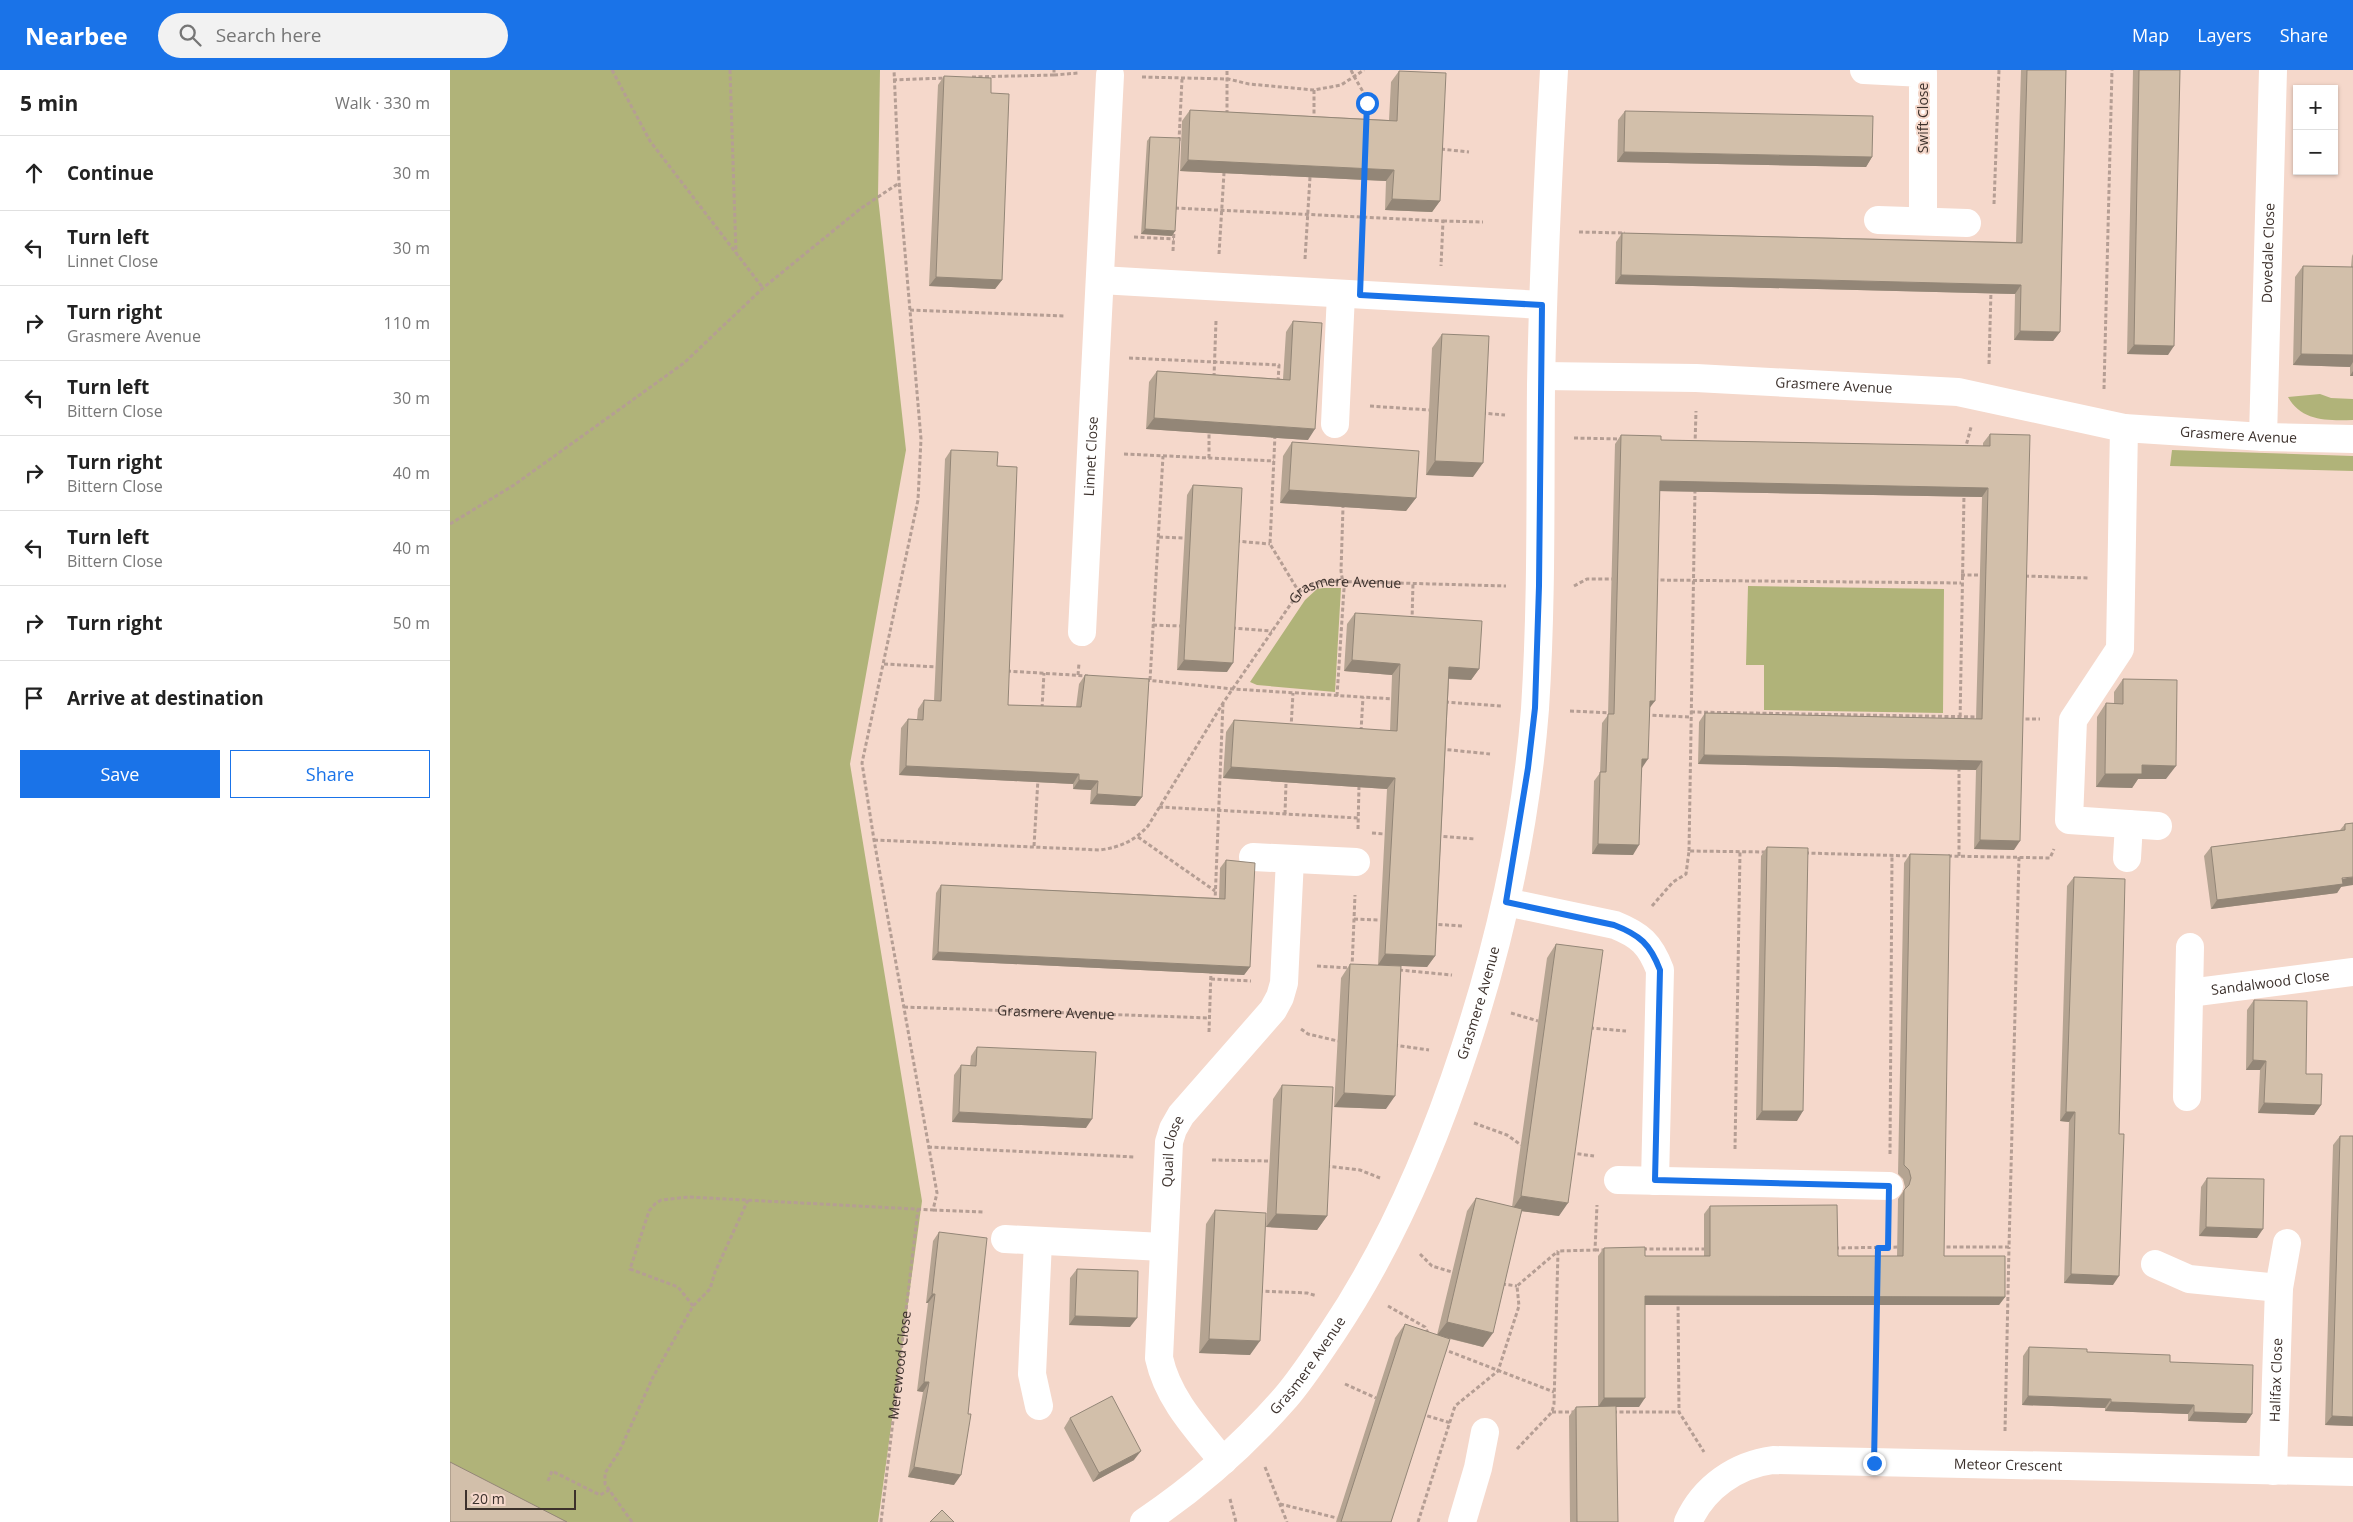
<!DOCTYPE html>
<meta charset="utf-8">
<style>
body{margin:0;font-family:"Open Sans",sans-serif;background:#f2f2f2;color:#222}
.controls{position:absolute;right:15px;top:15px;display:grid;overflow:hidden;border-radius:0px;box-shadow:0 1px 4px #0004}
.controls button{width:45px;height:45px;display:grid;place-items:center;padding:0;border:0;border-bottom:1px solid #e0e0e0;background:#fff;color:#222;font:25px sans-serif}
.scale{position:absolute;left:15px;bottom:12px;width:111px;box-sizing:border-box;padding-left:5px;border:2px solid #3c312c;border-top:0;font-size:14px;line-height:18px;white-space:nowrap;color:#3c312c;-webkit-text-stroke:4px #f5d8cb;paint-order:stroke}
.stop{position:absolute;width:15px;height:15px;margin:-11px;border:4px solid #1a73e8;border-radius:50%;background:#fff}
.stop.end{background:#1a73e8;border-color:#fff;box-shadow:0 1px 5px #0008}
.list{margin:0;padding:0;list-style:none}
h2{display:flex;justify-content:space-between;align-items:center;height:65px;margin:0;padding:0 20px;font-size:21px}
h2 small{font-size:16px;font-weight:400;color:#767676}
.list li{display:grid;grid-template-columns:32px 1fr auto;gap:15px;align-items:center;box-sizing:border-box;height:75px;padding:0 20px;border-top:1px solid #e0e0e0}
.list b{display:block;font-size:19px;white-space:nowrap}
.list p{margin:0;font-size:16px;white-space:nowrap;color:#767676}
.list em{font-size:16px;font-style:normal;color:#767676}
.actions{display:flex;gap:10px;padding:15px 20px}
.actions a{flex:1;padding:11px 0;border:1px solid #1a73e8;border-radius:0px;text-align:center;font-size:18px;color:#1a73e8}
.actions .main{background:#1a73e8;color:#fff}
.icon{flex:none;width:28px;height:28px;fill:none;stroke:currentColor;stroke-width:2;stroke-linecap:round;stroke-linejoin:round}
.map{position:relative;flex:none;width:1903px;height:1452px;overflow:hidden}
header{display:flex;align-items:center;gap:30px;box-sizing:border-box;height:70px;padding:0 25px;background:#1a73e8;color:#fff}
header strong{font-size:24px}
nav{display:flex;gap:28px;margin-inline-start:auto;font-size:18px}
.search{width:350px;height:45px;background:#f2f2f2;display:flex;align-items:center;gap:12px;box-sizing:border-box;padding:0 18px;border-radius:28px;color:#767676;font-size:19px}
main{display:flex}
aside{flex:1;background:#fff}
.map>svg:first-child{display:block}
</style>
<header>
<strong>Nearbee</strong>
<div class="search"><svg class="icon" aria-label="search" viewBox="0 0 24 24"><circle cx="10" cy="10" r="6"/><path d="M15 15l6 6"/></svg>Search here</div>
<nav><a>Map</a><a>Layers</a><a>Share</a></nav>
</header>
<main>
<aside>
<h2>5 min<small>Walk · 330 m</small></h2>
<ul class="list">
<li><svg class="icon" aria-label="ahead" viewBox="0 0 24 24"><path d="M12 20V5M6 11l6-6 6 6"/></svg><div><b>Continue</b></div><em>30 m</em></li>
<li><svg class="icon" aria-label="left" viewBox="0 0 24 24"><path d="M17 20v-9H6M10 6l-5 5 5 5"/></svg><div><b>Turn left</b><p>Linnet Close</p></div><em>30 m</em></li>
<li><svg class="icon" aria-label="right" viewBox="0 0 24 24"><path d="M7 20v-9h11M14 6l5 5-5 5"/></svg><div><b>Turn right</b><p>Grasmere Avenue</p></div><em>110 m</em></li>
<li><svg class="icon" aria-label="left" viewBox="0 0 24 24"><path d="M17 20v-9H6M10 6l-5 5 5 5"/></svg><div><b>Turn left</b><p>Bittern Close</p></div><em>30 m</em></li>
<li><svg class="icon" aria-label="right" viewBox="0 0 24 24"><path d="M7 20v-9h11M14 6l5 5-5 5"/></svg><div><b>Turn right</b><p>Bittern Close</p></div><em>40 m</em></li>
<li><svg class="icon" aria-label="left" viewBox="0 0 24 24"><path d="M17 20v-9H6M10 6l-5 5 5 5"/></svg><div><b>Turn left</b><p>Bittern Close</p></div><em>40 m</em></li>
<li><svg class="icon" aria-label="right" viewBox="0 0 24 24"><path d="M7 20v-9h11M14 6l5 5-5 5"/></svg><div><b>Turn right</b></div><em>50 m</em></li>
<li><svg class="icon" aria-label="arrive" viewBox="0 0 24 24"><path d="M6 21V4h12l-3 4 3 4H6"/></svg><div><b>Arrive at destination</b></div></li>
</ul>
<div class="actions"><a class="main">Save</a><a>Share</a></div>
</aside>
<div class="map">
<svg width="1903" height="1452" viewBox="0 0 1903 1452">
<rect width="100%" height="100%" fill="#f5d8cb"/>
<!-- green -->
<path fill="#b0b379" d="M0,0H430L428,127L456,380L400,694L472,1131L428,1452H0Z
M1870,324L1881,328L1903,329V350C1878,351 1851,351 1838,327Z
M1722,380L1903,386V401L1720,396Z
M1298,516L1494,519L1493,643L1314,640V595H1296Z
M874,518H891L885,622L807,615L800,612L855,530L867,519Z"/>
<g fill="none" stroke-linecap="round" stroke-linejoin="round">
<!-- path -->
<g stroke="#b59e94" stroke-width="3" stroke-dasharray="4 2.5" stroke-linecap="butt">
<path d="M162,0L200,71L313,218"/>
<path d="M280,0L286,183"/>
<path d="M901,0C913,25 918,21 917,52"/>
<path d="M604,5L628,3"/>
<path d="M522,7L604,5V0"/>
<path d="M692,7L778,9L799,14L864,20L891,15L914,0"/>
<path d="M443,10L496,8"/>
<path d="M777,44V0"/>
<path d="M864,50V20"/>
<path d="M729,71L732,9"/>
<path d="M991,79L1019,82"/>
<path d="M1544,134L1549,0"/>
<path d="M725,138L993,151L991,196"/>
<path d="M993,151L1033,152"/>
<path d="M1129,162L1175,163"/>
<path d="M684,167L724,169"/>
<path d="M723,181L724,160"/>
<path d="M769,184L774,103"/>
<path d="M855,189L860,107"/>
<path d="M912,192L915,106"/>
<path d="M460,240L614,246"/>
<path d="M679,288L829,295L828,312"/>
<path d="M1539,294L1541,220"/>
<path d="M764,307L766,251"/>
<path d="M1654,319L1662,0"/>
<path d="M920,336L979,340"/>
<path d="M1032,343L1055,345"/>
<path d="M825,365L820,474L849,522"/>
<path d="M1124,368L1172,369"/>
<path d="M1245,375L1246,341"/>
<path d="M1515,380L1521,357"/>
<path d="M674,384L824,391"/>
<path d="M759,388V363"/>
<path d="M0,454L64,415L234,293L313,218L410,139L449,113"/>
<path d="M709,467L734,468"/>
<path d="M786,471L820,474"/>
<path d="M1511,505H1533"/>
<path d="M1575,506L1638,508"/>
<path d="M1204,510L1511,513"/>
<path d="M1124,516L1137,509H1165"/>
<path d="M962,551L963,513"/>
<path d="M703,555L730,556"/>
<path d="M782,558L822,561"/>
<path d="M434,594L488,597"/>
<path d="M557,601L638,606"/>
<path d="M628,605L629,593"/>
<path d="M696,610L783,619L944,629"/>
<path d="M700,610L713,386"/>
<path d="M887,626L894,519L891,501L893,437"/>
<path d="M995,632L1051,636"/>
<path d="M592,638L594,603"/>
<path d="M1120,641L1162,643"/>
<path d="M1241,642L1530,647"/>
<path d="M1196,645L1240,647"/>
<path d="M1569,649H1590"/>
<path d="M1510,653L1514,424"/>
<path d="M841,658L843,623"/>
<path d="M911,661L913,627"/>
<path d="M991,679L1040,684"/>
<path d="M709,737L908,748"/>
<path d="M835,744L836,713"/>
<path d="M908,759L909,715"/>
<path d="M922,763L934,764"/>
<path d="M987,766L1025,769"/>
<path d="M688,767L765,821"/>
<path id="s1" d="M424,770L650,780C671,777 684,771 698,756L773,633L849,522L856,517L875,511L1056,516"/>
<path d="M584,776L588,709"/>
<path d="M1239,781L1245,419"/>
<path d="M1355,783L1462,786"/>
<path d="M1498,786L1600,788L1604,779"/>
<path d="M1509,786V696"/>
<path d="M765,832L773,633"/>
<path d="M1202,836L1223,812L1236,804L1239,781L1317,782"/>
<path d="M904,849L930,850"/>
<path d="M982,854L1012,856"/>
<path d="M867,896L900,898"/>
<path d="M902,898L905,825"/>
<path d="M949,900L1002,905"/>
<path d="M761,909L801,911"/>
<path id="s2" d="M454,937L759,948"/>
<path d="M1061,943L1088,951"/>
<path d="M1140,958L1176,961"/>
<path d="M851,959L858,964L888,971"/>
<path d="M759,962L761,901"/>
<path d="M944,975L979,980"/>
<path d="M1024,1053L1057,1065L1071,1075"/>
<path d="M478,1077L685,1087"/>
<path d="M1285,1079L1290,782"/>
<path d="M1121,1083L1144,1086"/>
<path d="M1440,1084L1442,785"/>
<path d="M762,1090L820,1091"/>
<path d="M876,1096L910,1100L930,1108"/>
<path d="M483,1140L535,1142"/>
<path d="M1438,1177L1439,1148"/>
<path d="M1490,1177H1559L1569,787"/>
<path d="M1385,1178L1452,1177"/>
<path d="M1193,1179H1257"/>
<path d="M1145,1180H1157"/>
<path d="M970,1184L982,1196L1002,1202"/>
<path d="M1427,1190V1178"/>
<path d="M1052,1214L1067,1216"/>
<path d="M809,1221L857,1223L867,1226"/>
<path d="M1228,1230L1229,1342L1254,1382"/>
<path d="M243,1236L228,1217L180,1199L199,1141L205,1134L211,1130L239,1127L483,1140L487,1123L424,770L412,693L468,430L471,369L449,112L444,0"/>
<path d="M938,1236L975,1257L979,1265"/>
<path d="M993,1279L1104,1322"/>
<path d="M895,1314L926,1328"/>
<path d="M1102,1342H1124"/>
<path d="M1163,1342H1229"/>
<path d="M971,1344L1001,1353"/>
<path d="M1425,1360L1427,1231"/>
<path d="M1555,1361L1559,1177"/>
<path d="M1067,1379L1102,1342L1104,1334L1108,1181L1145,1180L1147,1135"/>
<path d="M815,1397L837,1452"/>
<path d="M98,1411L102,1401L150,1425L159,1420"/>
<path d="M780,1429L786,1452"/>
<path d="M830,1434L887,1448"/>
<path d="M182,1452L155,1414V1403L169,1382L203,1307L243,1236L260,1219L265,1202L298,1130"/>
<path id="s3" d="M431,1452L468,1139"/>
<path d="M968,1452L1005,1336L1048,1301L1069,1236L1067,1216L1108,1181"/>
</g>
<!-- street -->
<g stroke="#fff" stroke-width="28">
<path d="M1414,0L1473,3V151"/>
<path d="M1428,150L1517,153"/>
<path d="M650,210L1093,235"/>
<path id="s4" d="M1092,306L1246,308L1508,322L1674,358L1813,367L1903,369"/>
<path d="M885,354L891,224"/>
<path d="M1674,358L1670,579L1623,650L1619,750L1708,756"/>
<path id="s5" d="M1813,367L1823,0"/>
<path id="s6" d="M632,562L660,5"/>
<path d="M803,787L906,792"/>
<path d="M1677,788L1679,754"/>
<path d="M1056,832L1165,855C1190,865 1200,874 1210,900L1205,1111"/>
<path id="s7" d="M1739,923L1903,902"/>
<path d="M1737,1027L1740,877"/>
<path d="M1168,1110L1439,1116"/>
<path d="M555,1169L713,1177"/>
<path d="M588,1171L582,1304L589,1336"/>
<path d="M1705,1194L1739,1209L1829,1218"/>
<path id="s8" d="M773,1391C747,1359 718,1329 709,1288L719,1072L723,1059L731,1045L823,940L830,927L834,913L840,789"/>
<path id="s9" d="M1823,1401L1829,1218L1837,1173"/>
<path id="s10" d="M694,1452C746,1417 794,1375 836,1327C853,1307 867,1285 882,1263C941,1175 982,1079 1015,978C1051,869 1076,754 1085,639C1092,531 1090,423 1091,315C1093,210 1098,105 1104,0"/>
<path d="M1012,1452L1028,1398L1035,1362"/>
<path id="s11" d="M1238,1452C1254,1417 1286,1395 1323,1390L1903,1402"/>
</g>
</g>
<!-- wall -->
<path fill="#b5a492" d="M1571,0H1616L1610,262L1603,271L1564,270L1565,224L1165,214L1166,172L1172,163L1566,172Z
M1683,0H1730L1718,285L1677,284Z
M949,1L990,131L982,142L935,140L936,111L730,101L732,51L740,40L939,50L941,12Z
M494,6L541,23L552,210L545,219L479,216L488,15Z
M1175,41L1422,87L1416,97L1167,92L1168,50Z
M700,67L725,161L722,166L691,164L697,71Z
M1903,184V306H1900V297L1843,295L1845,207L1853,196L1901,197L1902,186Z
M843,251L858,370L696,359L699,312L707,301L833,309L836,262Z
M992,264L1023,407L976,405L982,278Z
M1540,364L1564,780L1524,779L1526,700L1248,694L1249,652L1255,643L1526,649L1532,427L1210,421L1200,638L1192,698L1183,785L1142,784L1144,711L1150,703L1152,653L1158,645L1165,374L1171,365L1211,370L1533,376V373Z
M842,372L966,428L956,441L830,433L833,386Z
M501,380L547,396L558,635L626,637L629,614L635,605L692,727L685,736L640,734L641,720L623,719V714L449,705L451,658L458,649H467L468,639L474,630L484,631L495,389Z
M743,415L777,602L727,600L737,425Z
M905,543L1029,599L1021,610L999,609L985,886L977,897L928,895L937,719L773,708L776,662L784,650L940,661L942,605L894,601L897,554Z
M1673,609L1716,709H1688L1682,718L1646,717L1647,647L1656,633L1664,634V622Z
M1903,753L1891,817L1887,823L1761,839L1754,786L1761,777L1890,760L1895,754Z
M1317,777L1347,1051L1306,1050L1311,786Z
M1460,784L1494,1186L1555,1227L1549,1235H1195L1189,1337H1166L1168,1452H1120L1119,1346L1126,1337L1148,1336V1186L1154,1178L1195,1186H1254V1144L1260,1136L1388,1186H1447L1448,1129L1454,1120L1455,1117L1453,1109L1448,1104L1454,793Z
M776,790L800,897L794,905L482,890L486,823L491,815L769,828L770,798Z
M1624,807L1663,1215L1614,1213L1619,1052L1610,1051L1617,816Z
M1106,874L1109,1146L1072,1141L1033,1277L996,1268L941,1452H886L945,1268L955,1254L987,1265L1017,1141L1026,1128L1062,1137L1097,888Z
M900,894L936,1039L884,1037L891,908Z
M1804,930L1856,1004L1871,1035L1864,1045L1808,1043L1810,1000H1796L1797,940Z
M527,977L636,1058L502,1052L504,1005L511,995L520,996L521,986Z
M832,1015L877,1146L867,1160L816,1157L823,1029Z
M1890,1066L1903,1356L1875,1355L1883,1075Z
M1757,1108L1807,1168L1749,1166L1751,1117Z
M765,1140L800,1285L749,1283L756,1154Z
M489,1162L504,1415L458,1407L473,1322L467,1321L478,1233H476L483,1171Z
M627,1199L680,1257L619,1255L620,1208Z
M1579,1277L1637,1282L1720,1292L1802,1344L1796,1353L1738,1351V1344L1655,1341V1338L1572,1335L1573,1286Z
M620,1348L684,1390L643,1412L614,1358Z"/>
<!-- shaded-wall -->
<path fill="#938677" d="M1174,82L1422,87L1416,97L1167,92Z
M738,90L944,100L936,111L730,101Z
M942,129L990,131L982,142L935,140Z
M695,159L725,161L722,166L691,164Z
M1171,205L1571,215L1565,224L1165,214Z
M486,207L552,210L545,219L479,216Z
M1570,261L1610,262L1603,271L1564,270Z
M1684,275L1724,276L1718,285L1677,284Z
M1851,284L1903,285V292L1900,297L1843,295Z
M1903,301V306H1900Z
M704,348L865,359L858,370L696,359Z
M985,391L1033,393L1023,407L976,405Z
M1210,411L1538,418L1532,427L1204,421Z
M839,420L966,428L956,441L830,433Z
M734,590L783,593L777,602L727,600Z
M902,590L950,594L942,605L894,601Z
M999,597L1029,599L1021,610L991,608Z
M1200,631H1205L1198,640Z
M1254,685L1532,691L1526,700L1248,694Z
M1192,689H1198L1192,698Z
M1692,695L1726,696L1716,709H1688L1682,718L1646,717L1655,704Z
M456,696L629,704L623,714L449,705Z
M781,697L945,708L937,719L773,708Z
M629,710L648,711L641,720L623,719Z
M647,724L692,727L685,736L640,734Z
M1530,770L1570,771L1564,780L1524,779Z
M1148,774L1189,775L1183,785L1142,784Z
M1903,807V815L1891,817L1887,823L1761,839L1767,830Z
M488,882L800,897L794,905L482,890Z
M935,884L985,886L977,897L928,895Z
M1803,990L1816,991L1810,1000H1796Z
M894,1023L945,1026L936,1039L884,1037Z
M1814,1033L1871,1035L1864,1045L1808,1043Z
M1312,1041H1353L1347,1051L1306,1050Z
M509,1042L642,1049L636,1058L502,1052Z
M1616,1042H1625L1619,1052L1610,1051Z
M1071,1126L1118,1133L1109,1146L1062,1140Z
M826,1144L877,1146L867,1160L816,1157Z
M1756,1157L1813,1159L1807,1168L1749,1166Z
M1621,1204L1669,1206L1663,1215L1614,1213Z
M482,1224H485L478,1233H476Z
M1195,1226L1555,1227L1549,1235H1189Z
M625,1246L687,1248L680,1257L619,1255Z
M997,1252L1043,1263L1033,1277L987,1265Z
M759,1269L810,1271L800,1285L749,1283Z
M474,1312H479L473,1322L467,1321Z
M1578,1326L1661,1329L1655,1338L1572,1335Z
M1154,1328H1195L1189,1337H1148Z
M1661,1332L1744,1335L1738,1344L1655,1341Z
M1744,1342L1802,1344L1796,1353L1738,1351Z
M1882,1346L1903,1347V1356L1875,1355Z
M691,1381L684,1390L643,1412L649,1403Z
M464,1397L511,1405L504,1415L458,1407Z"/>
<!-- building -->
<path fill="#d2bfaa" stroke="#938677" d="M1577,0H1616L1610,262L1570,261L1571,215L1171,205L1172,163L1572,173Z
M1689,0H1730L1724,276L1684,275Z
M949,1L996,3L990,131L942,129L944,100L738,90L740,40L947,51Z
M494,6L541,8V23L559,24L552,210L486,207Z
M1175,41L1423,46L1422,87L1174,82Z
M700,67L730,68L725,161L695,159Z
M1853,196L1903,197V285L1851,284Z
M843,251L872,253L865,359L704,348L707,301L840,310Z
M992,264L1039,266L1033,393L985,391Z
M1540,364L1580,365L1570,771L1530,770L1532,691L1254,685L1255,643L1532,649L1538,418L1210,411L1205,631H1200L1198,689H1192L1189,775L1148,774L1150,702H1156L1158,644H1164L1171,365L1211,366V370L1540,376Z
M842,372L969,381L966,428L839,420Z
M501,380L548,382L547,396L567,397L558,635L631,637L635,605L699,609L692,727L647,724L648,711L629,710V704L456,696L458,649L473,650L474,630L491,631Z
M743,415L792,418L783,593L734,590Z
M905,543L1032,551L1029,599L999,597L985,886L935,884L945,708L781,697L784,650L947,661L950,594L902,590Z
M1673,609L1727,610L1726,696L1692,695V704H1655L1656,633L1673,634Z
M1903,753V807L1892,808L1893,814L1767,830L1761,777L1895,760V754Z
M1317,777L1358,778L1353,1041H1312Z
M1460,784L1500,785L1494,1186H1555V1227L1195,1226V1328H1154V1178L1195,1177V1186H1260V1136L1387,1135L1388,1186H1453L1454,1120L1459,1115L1461,1108L1459,1100L1454,1095Z
M776,790L805,793L800,897L488,882L491,815L775,829Z
M1624,807L1675,809L1669,1064H1674L1669,1206L1621,1204L1625,1042H1616Z
M1106,874L1153,880L1118,1133L1071,1126Z
M900,894L951,896L945,1026L894,1023Z
M1804,930L1857,931L1856,1004H1872L1871,1035L1814,1033L1816,991L1803,990Z
M527,977L646,982L642,1049L509,1042L511,995L526,996Z
M832,1015L883,1017L877,1146L826,1144Z
M1890,1066H1903V1347L1882,1346Z
M1757,1108L1814,1109L1813,1159L1756,1157Z
M1026,1128L1072,1139L1043,1263L997,1252Z
M765,1140L816,1143L810,1271L759,1269Z
M489,1162L537,1168L518,1344H521L511,1405L464,1397L479,1312H474L485,1224H482Z
M627,1199L688,1201L687,1248L625,1246Z
M955,1254L1000,1269L941,1452H891Z
M1579,1277L1637,1279V1282L1720,1285V1292L1803,1295L1802,1344L1744,1342V1335L1661,1332V1329L1578,1326Z
M662,1326L691,1381L649,1403L620,1348Z
M1166,1336L1168,1452H1127L1126,1337Z
M0,1392L117,1452H0Z
M492,1440L504,1452H480Z"/>
<g fill="none" stroke-linecap="round" stroke-linejoin="round">
<!-- route -->
<path stroke="#1a73e8" stroke-width="6" d="M917,33L910,225L1092,235L1089,516L1085,638L1078,698L1056,832L1164,855C1190,865 1200,874 1210,900L1205,1110L1439,1116L1438,1178H1428L1424,1393"/>
</g>
<g text-anchor="middle" stroke-width="4" stroke-linejoin="round" paint-order="stroke">
<!-- street labels -->
<g font-size="14" fill="#3c312c" stroke="#f5d8cb">
<text transform="translate(1473 48) rotate(-90)" y="5">Swift Close</text>
<text dy="5" stroke="none"><textPath href="#s5" startOffset="184">Dovedale Close</textPath></text>
<text dy="5" stroke="none"><textPath href="#s4" startOffset="292">Grasmere Avenue</textPath></text>
<text dy="5" stroke="none"><textPath href="#s4" startOffset="701">Grasmere Avenue</textPath></text>
<text dy="5" stroke="none"><textPath href="#s6" startOffset="176">Linnet Close</textPath></text>
<text dy="5" stroke="none"><textPath href="#s1" startOffset="606">Grasmere Avenue</textPath></text>
<text dy="5" stroke="none"><textPath href="#s7" startOffset="82">Sandalwood Close</textPath></text>
<text dy="5" stroke="none"><textPath href="#s10" startOffset="631">Grasmere Avenue</textPath></text>
<text dy="5" stroke="none"><textPath href="#s2" startOffset="152">Grasmere Avenue</textPath></text>
<text dy="5" stroke="none"><textPath href="#s8" startOffset="330">Quail Close</textPath></text>
<text dy="5" stroke="none"><textPath href="#s3" startOffset="158">Merewood Close</textPath></text>
<text dy="5" stroke="none"><textPath href="#s10" startOffset="228">Grasmere Avenue</textPath></text>
<text dy="5" stroke="none"><textPath href="#s9" startOffset="91">Halifax Close</textPath></text>
<text dy="5" stroke="none"><textPath href="#s11" startOffset="345">Meteor Crescent</textPath></text>
</g>
</g>
</svg>
<div class="controls">
<button>+</button>
<button>−</button>
</div>
<div class="scale">20 m</div>
<div class="stop" style="left:917px;top:33px"></div>
<div class="stop end" style="left:1424px;top:1393px"></div>
</div>
</main>
